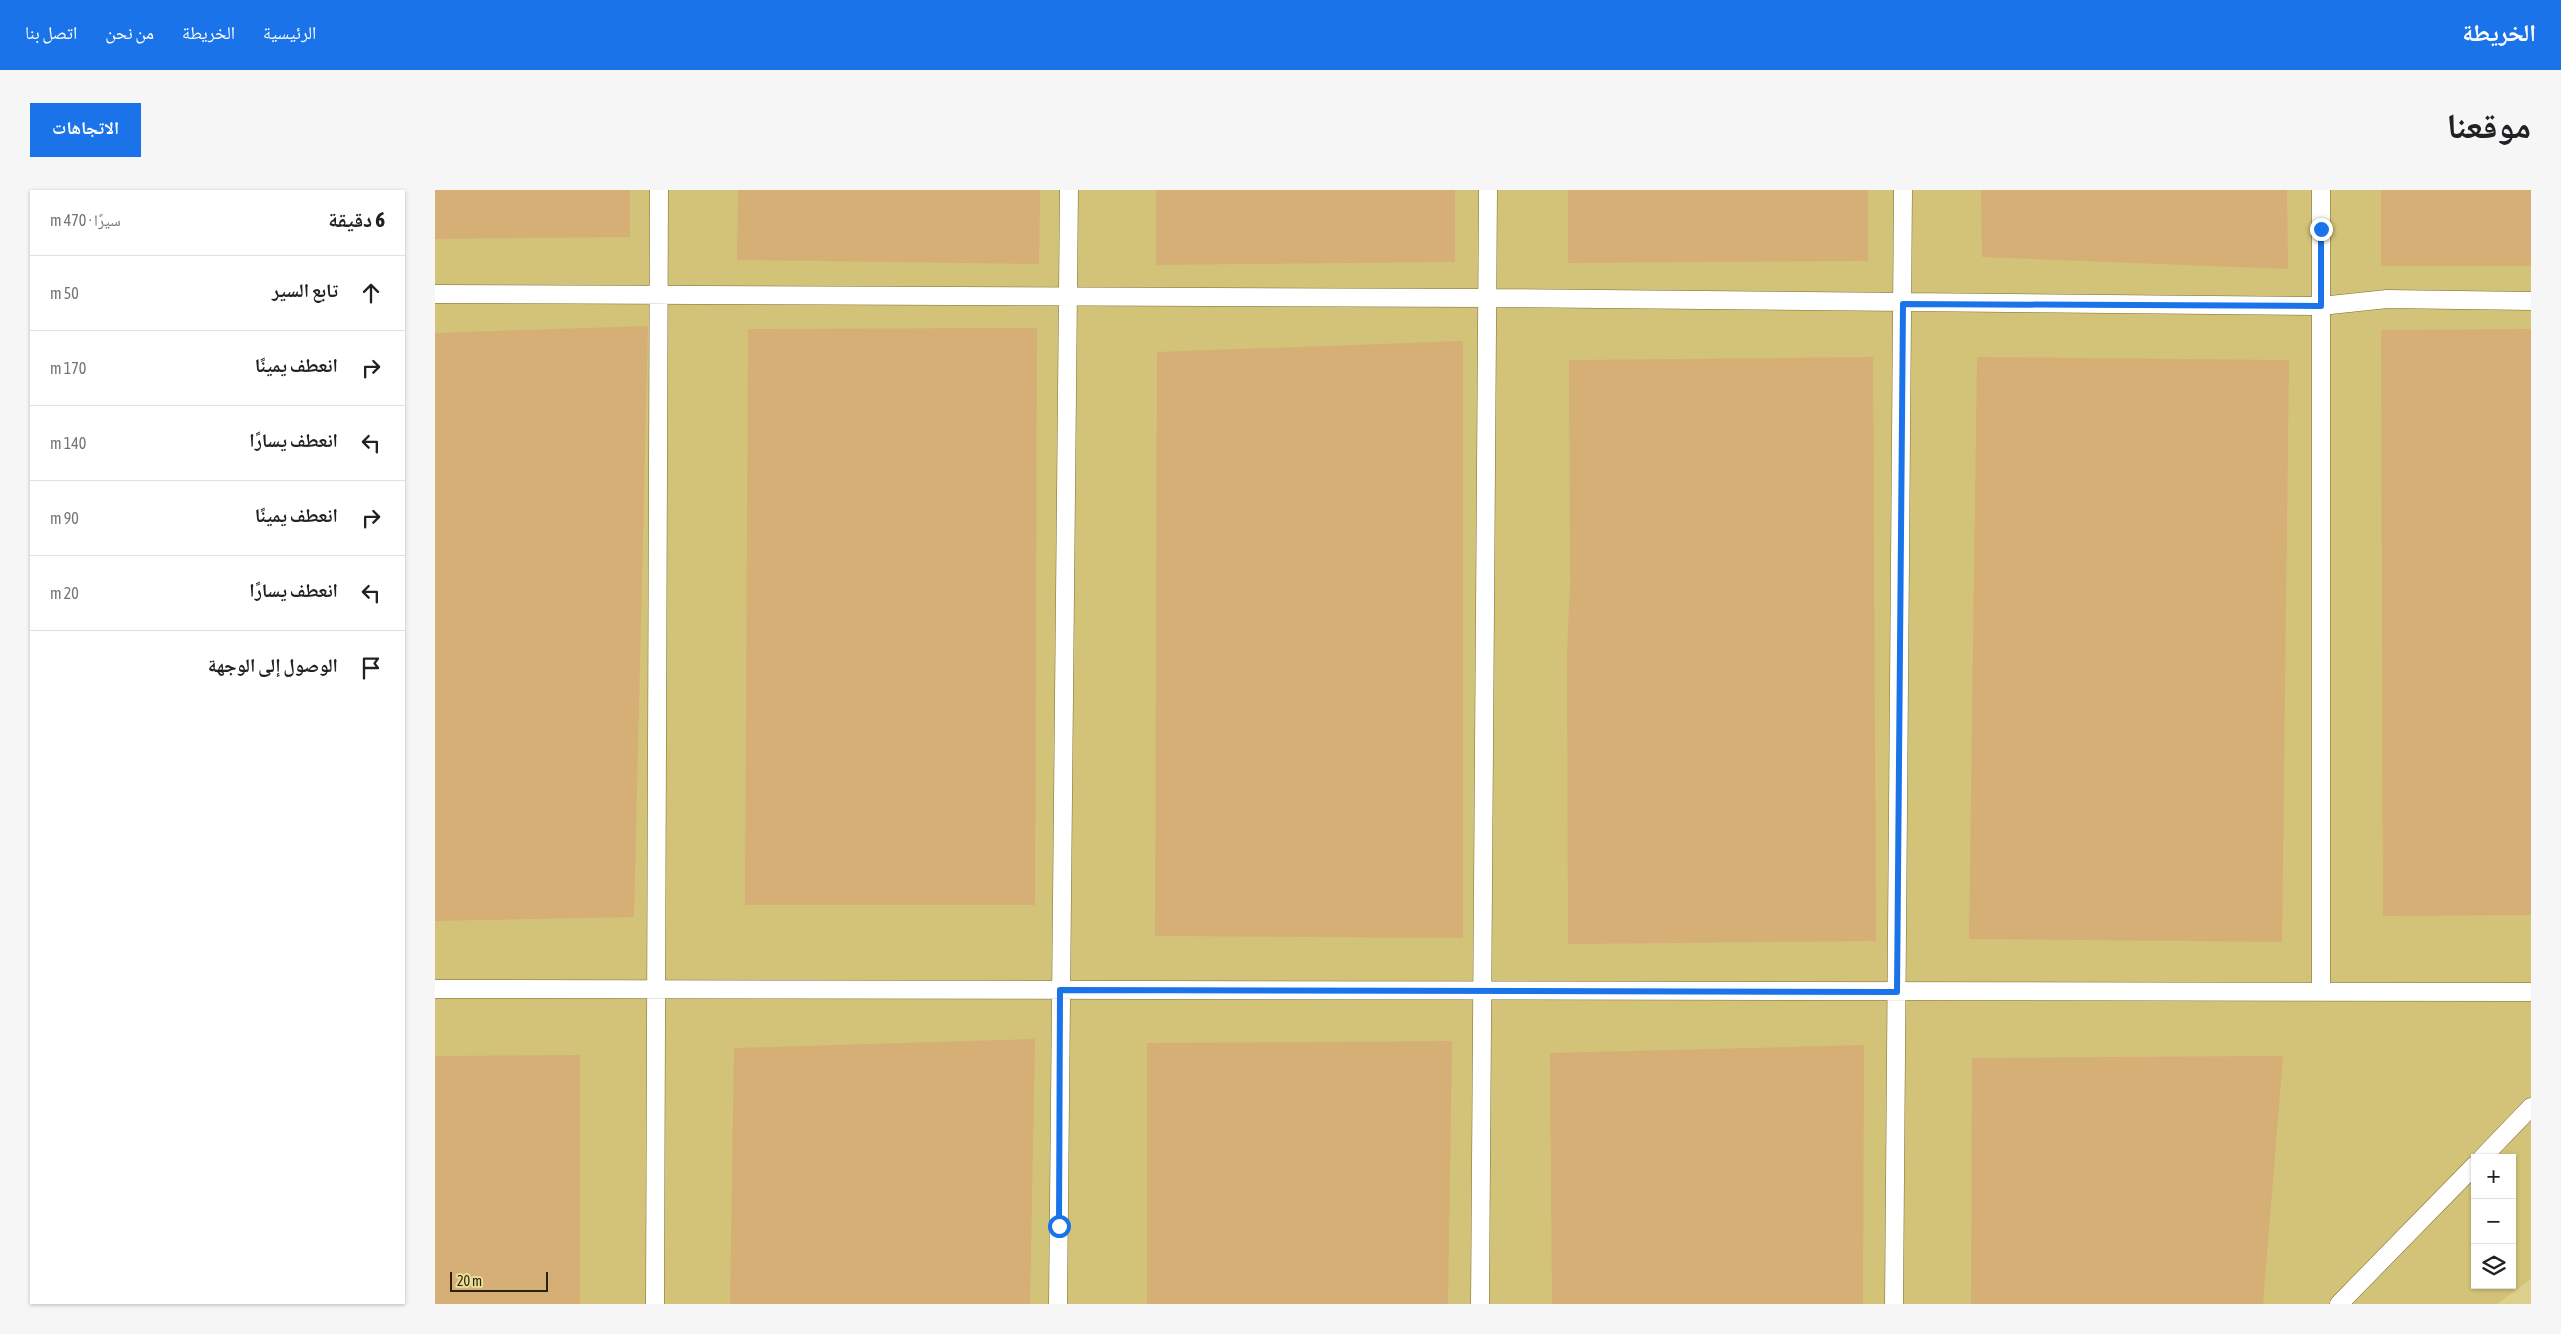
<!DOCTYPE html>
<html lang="ar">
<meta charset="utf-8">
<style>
body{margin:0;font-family:"Asap Condensed","Noto Naskh Arabic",sans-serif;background:#f6f6f6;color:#202124;direction:rtl}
.controls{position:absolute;right:15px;bottom:15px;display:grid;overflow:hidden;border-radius:0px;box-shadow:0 1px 4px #0004}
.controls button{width:45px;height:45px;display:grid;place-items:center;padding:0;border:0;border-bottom:1px solid #e0e0e0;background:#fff;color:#202124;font:25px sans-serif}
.scale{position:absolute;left:15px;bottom:12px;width:98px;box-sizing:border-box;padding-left:5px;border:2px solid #2a2408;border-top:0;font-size:14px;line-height:18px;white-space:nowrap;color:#2a2408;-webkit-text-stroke:4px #eadc99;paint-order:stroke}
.stop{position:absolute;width:15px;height:15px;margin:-11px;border:4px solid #1a73e8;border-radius:50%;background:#fff}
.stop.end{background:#1a73e8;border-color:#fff;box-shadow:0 1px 5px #0008}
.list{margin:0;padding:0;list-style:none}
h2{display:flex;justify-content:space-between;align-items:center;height:65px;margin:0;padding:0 20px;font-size:21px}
h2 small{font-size:16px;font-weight:400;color:#757577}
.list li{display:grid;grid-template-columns:32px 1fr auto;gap:15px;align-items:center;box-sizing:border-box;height:75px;padding:0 20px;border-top:1px solid #e0e0e0}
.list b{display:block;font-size:19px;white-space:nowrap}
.list em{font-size:16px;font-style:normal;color:#757577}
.icon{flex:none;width:28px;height:28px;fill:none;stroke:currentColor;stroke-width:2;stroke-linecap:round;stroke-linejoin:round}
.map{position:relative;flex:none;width:2096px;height:1114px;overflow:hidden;direction:ltr;border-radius:0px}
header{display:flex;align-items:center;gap:30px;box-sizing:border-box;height:70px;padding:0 25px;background:#1a73e8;color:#fff}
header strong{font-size:24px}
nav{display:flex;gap:28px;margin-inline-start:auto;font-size:18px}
.intro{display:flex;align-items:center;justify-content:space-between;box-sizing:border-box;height:120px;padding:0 30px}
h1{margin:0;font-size:35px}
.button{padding:12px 22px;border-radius:0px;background:#1a73e8;color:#fff;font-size:18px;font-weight:700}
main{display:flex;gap:30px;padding:0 30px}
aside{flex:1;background:#fff;border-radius:0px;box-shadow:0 1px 4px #0004}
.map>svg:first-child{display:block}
</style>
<header>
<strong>الخريطة</strong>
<nav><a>الرئيسية</a><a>الخريطة</a><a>من نحن</a><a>اتصل بنا</a></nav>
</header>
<div class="intro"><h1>موقعنا</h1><a class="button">الاتجاهات</a></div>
<main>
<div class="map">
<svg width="2096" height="1114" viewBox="0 0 2096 1114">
<rect width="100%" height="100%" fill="#ddcf8c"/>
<!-- built -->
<path fill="#d3c378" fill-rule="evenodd" d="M0,0H2096V1089L2062,1114H0ZM2040,968H2077V1095H2040Z"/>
<!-- building -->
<path fill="#d5af75" d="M0,0H195V47L0,49Z
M303,0H605L604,74L302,70Z
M721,0H1020V72L721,75Z
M1133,0H1433V71L1133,73Z
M1546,0H1852L1853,79L1547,67Z
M1946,0H2096V76H1946Z
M213,136L199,727L0,731V143Z
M602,138L600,715H310L313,139Z
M2096,139V725L1948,726L1946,140Z
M1028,151V748L720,746L722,162Z
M1438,167L1441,751L1133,754L1132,463L1135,394L1134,170Z
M1542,167L1854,170L1847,752L1534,749Z
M600,849L595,1114H295L299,858Z
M1017,851L1013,1114H712V853Z
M1429,855L1428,1114H1117L1115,863Z
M145,865V1114H0V866Z
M1848,866L1828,1114H1536L1537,868Z"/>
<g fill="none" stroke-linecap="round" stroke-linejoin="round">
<!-- service casing -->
<g stroke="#7b6e2c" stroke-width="19">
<path id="service" d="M1886,0V802
M0,104L1053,108L1886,116L1952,109L2096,111
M0,799L2096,802
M2047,968L2096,917
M220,1114L224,0
M623,1114L634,0
M1045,1114L1053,0
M1459,1114L1468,0
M1904,1114L2040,975"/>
</g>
<!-- service -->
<use href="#service" stroke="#fff" stroke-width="18"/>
</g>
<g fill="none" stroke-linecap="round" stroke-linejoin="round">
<!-- route -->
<path stroke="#1a73e8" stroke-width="6" d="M624,1036L625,800L1462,802L1468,114L1886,116V39"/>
</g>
</svg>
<div class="controls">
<button>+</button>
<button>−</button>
<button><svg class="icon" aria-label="layers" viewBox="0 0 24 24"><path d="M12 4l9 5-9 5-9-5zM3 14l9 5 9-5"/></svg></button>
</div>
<div class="scale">20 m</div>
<div class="stop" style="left:624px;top:1036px"></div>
<div class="stop end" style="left:1886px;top:39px"></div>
</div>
<aside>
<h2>6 دقيقة<small>سيرًا · 470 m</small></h2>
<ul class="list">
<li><svg class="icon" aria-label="ahead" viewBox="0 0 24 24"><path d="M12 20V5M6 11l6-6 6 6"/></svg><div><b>تابع السير</b></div><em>50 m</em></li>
<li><svg class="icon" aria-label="right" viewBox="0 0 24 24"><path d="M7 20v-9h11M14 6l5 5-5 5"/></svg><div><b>انعطف يمينًا</b></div><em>170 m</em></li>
<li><svg class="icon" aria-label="left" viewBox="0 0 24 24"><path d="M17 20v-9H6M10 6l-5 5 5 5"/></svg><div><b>انعطف يسارًا</b></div><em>140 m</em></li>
<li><svg class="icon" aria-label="right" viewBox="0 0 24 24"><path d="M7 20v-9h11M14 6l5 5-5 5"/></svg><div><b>انعطف يمينًا</b></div><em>90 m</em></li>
<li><svg class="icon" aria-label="left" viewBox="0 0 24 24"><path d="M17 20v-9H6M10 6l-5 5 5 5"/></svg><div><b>انعطف يسارًا</b></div><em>20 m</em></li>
<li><svg class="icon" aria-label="arrive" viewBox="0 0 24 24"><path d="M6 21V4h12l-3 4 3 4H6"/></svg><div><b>الوصول إلى الوجهة</b></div></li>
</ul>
</aside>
</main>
